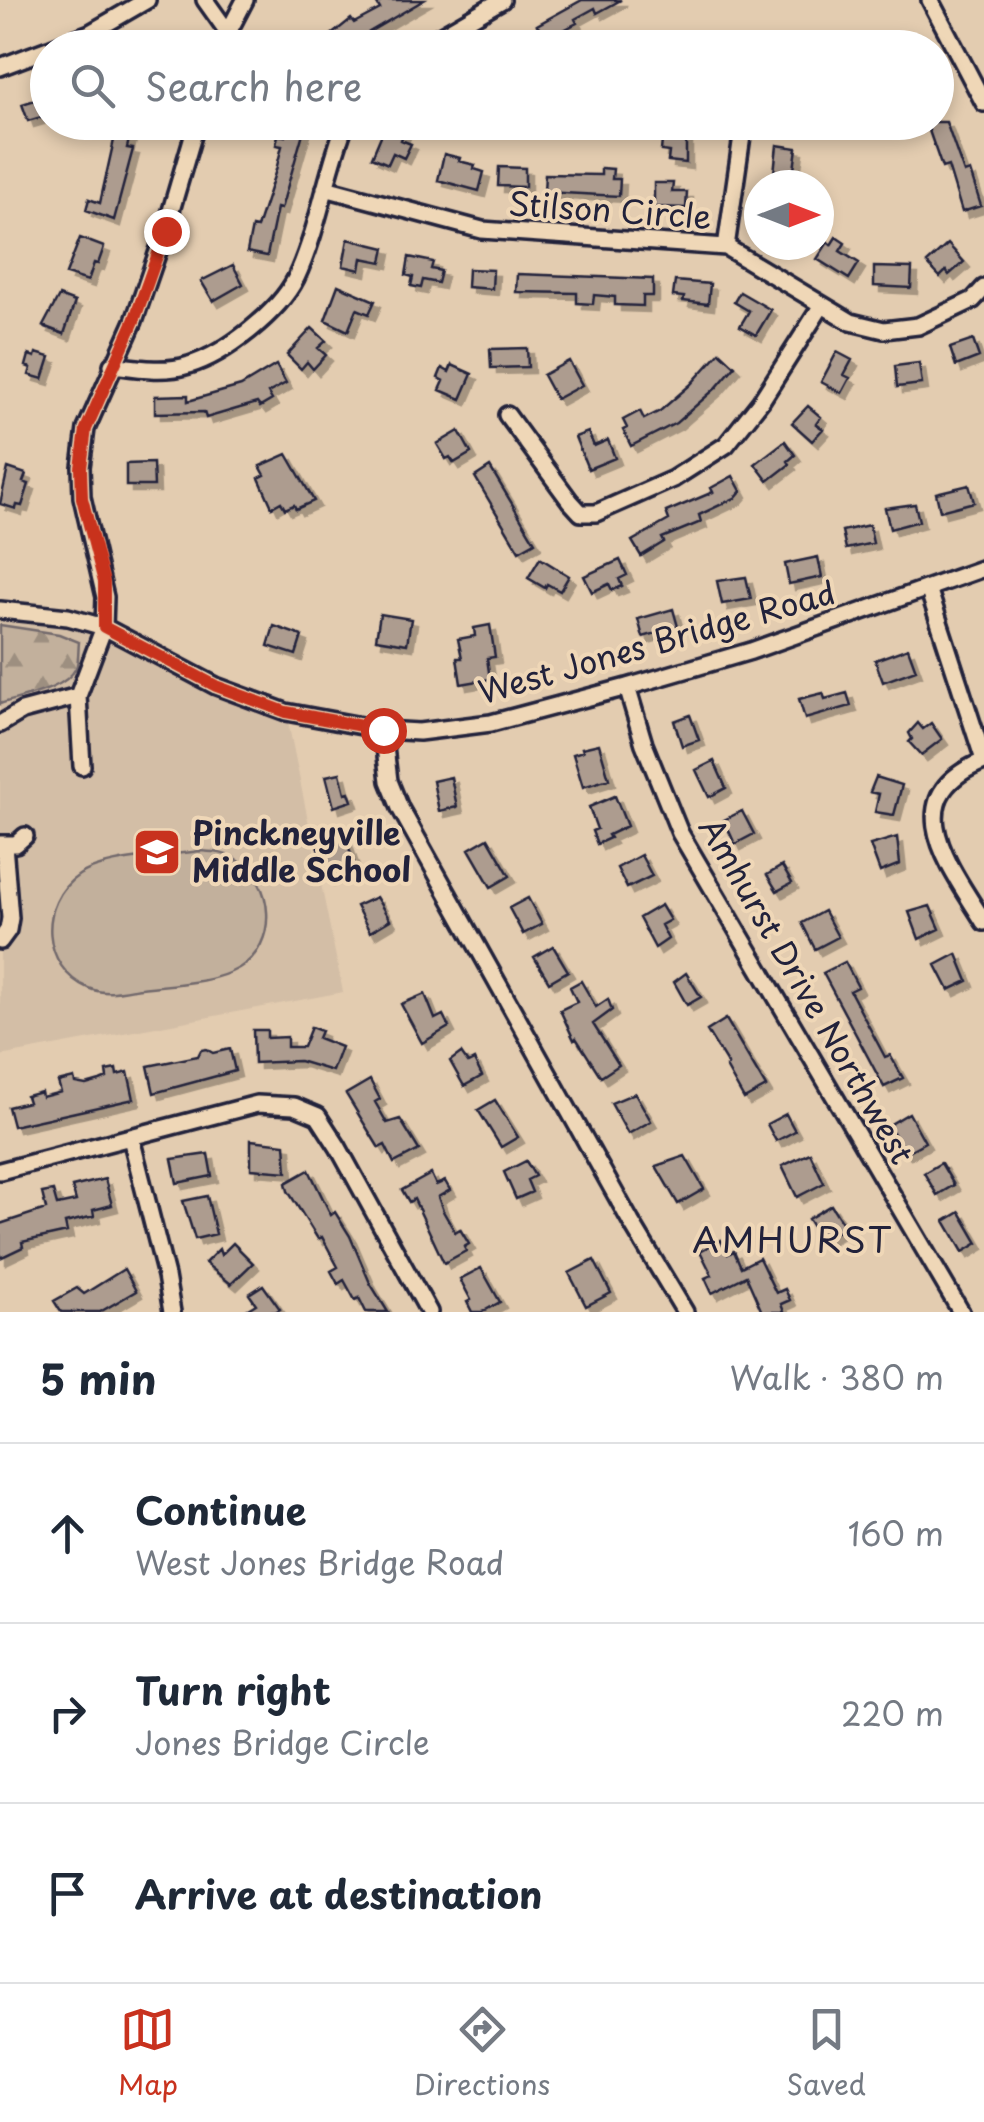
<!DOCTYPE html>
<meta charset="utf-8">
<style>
body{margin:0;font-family:"Playpen Sans",sans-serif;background:#f2f2f3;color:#1f2937}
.compass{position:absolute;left:744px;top:170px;width:90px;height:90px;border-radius:50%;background:#fff;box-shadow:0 5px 15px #0003;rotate:90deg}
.stop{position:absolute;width:30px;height:30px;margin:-22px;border:8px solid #c8321e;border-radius:50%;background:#fff}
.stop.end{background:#c8321e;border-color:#fff;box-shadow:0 2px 10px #0008}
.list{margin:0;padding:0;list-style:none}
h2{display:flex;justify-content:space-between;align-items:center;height:130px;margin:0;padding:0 40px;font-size:42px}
h2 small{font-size:32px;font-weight:400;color:#747a83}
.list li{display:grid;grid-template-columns:65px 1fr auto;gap:30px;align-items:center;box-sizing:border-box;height:180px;padding:0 40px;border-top:2px solid #e0e1e3}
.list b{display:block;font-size:38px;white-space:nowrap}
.list p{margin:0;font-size:32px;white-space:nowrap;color:#747a83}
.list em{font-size:32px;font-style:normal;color:#747a83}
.icon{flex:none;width:55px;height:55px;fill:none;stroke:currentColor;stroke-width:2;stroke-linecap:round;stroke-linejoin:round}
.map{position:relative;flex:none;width:984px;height:1312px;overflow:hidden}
.search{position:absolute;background:#fff;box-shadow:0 5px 15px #0003;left:30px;right:30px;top:30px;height:110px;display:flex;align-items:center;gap:25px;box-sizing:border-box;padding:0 35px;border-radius:55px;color:#747a83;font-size:38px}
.sheet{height:670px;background:#fff}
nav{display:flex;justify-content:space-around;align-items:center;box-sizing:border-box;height:140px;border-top:2px solid #e0e1e3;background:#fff;font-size:28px;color:#747a83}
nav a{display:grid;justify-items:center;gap:5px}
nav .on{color:#c8321e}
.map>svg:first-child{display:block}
</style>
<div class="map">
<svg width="984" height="1312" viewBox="0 0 984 1312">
<defs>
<pattern id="forest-firs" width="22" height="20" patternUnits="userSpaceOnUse" patternTransform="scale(2.5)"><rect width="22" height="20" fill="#c2b09c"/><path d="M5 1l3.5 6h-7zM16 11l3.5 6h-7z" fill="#9d8f80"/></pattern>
<filter id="shadow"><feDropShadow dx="6" dy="6" stdDeviation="0" flood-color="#0004"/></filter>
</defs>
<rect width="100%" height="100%" fill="#e3ccb0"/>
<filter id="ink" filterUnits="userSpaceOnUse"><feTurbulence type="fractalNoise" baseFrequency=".01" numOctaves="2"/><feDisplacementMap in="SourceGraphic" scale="20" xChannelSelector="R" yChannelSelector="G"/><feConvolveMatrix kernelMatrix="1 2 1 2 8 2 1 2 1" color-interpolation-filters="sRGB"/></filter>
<g filter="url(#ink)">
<!-- built -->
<path fill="#d3bea6" d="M0,610L68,617L286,712L343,992L0,1056Z"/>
<!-- grass -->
<path fill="#c2b09c" stroke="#72696c" stroke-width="2.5" d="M199,851C212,852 224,852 236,859C275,881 279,945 239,968C210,985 166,984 134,989C118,992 104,995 88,988C42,968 37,903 79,875C106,858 165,856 199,851Z"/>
<!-- forest -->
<path fill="url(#forest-firs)" stroke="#72696c" stroke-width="2.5" d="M0,625L59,634L79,642C78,650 79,661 76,668C64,691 23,696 0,704Z"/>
<!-- building -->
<path fill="#ad9c8f" stroke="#22223b" stroke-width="2.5" filter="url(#shadow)" d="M385,0H424L364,35L367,39L357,48H315L351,19L354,23L380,9L377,4Z
M582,0H621L597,13L595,8L575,19L577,23L558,33L564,43L555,48H514L542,33L537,25Z
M48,96V115L28,121L22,104Z
M288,122L305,126L281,209L277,208L267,256L247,252L252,227L257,228L276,170L282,146L276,145L278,135L285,136Z
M926,122H946L964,173L970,171L981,206L962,212L948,166L942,168Z
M386,124L404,132L401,140L411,144L404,158L393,153L388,164L372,157Z
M671,124L686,126V163L668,161L669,152L661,151L663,130L670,131Z
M116,131L130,135L127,148L133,149L114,220L86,210L89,199L100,203Z
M777,145L797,148L792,184L773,182Z
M444,154L460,158L459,161L475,165L474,169L484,172L479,191L438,180Z
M499,167L525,168V187L498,186Z
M601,168L613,169L612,179H620L619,196L544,192L545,174L601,175Z
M654,183H673L672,192H687L686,208L654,207Z
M836,237L845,243L840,251L859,263L849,279L817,259L828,242L831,245Z
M80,238L104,247L98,264L94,263L88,281L66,274Z
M348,239L385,248L382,262L362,258L360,270L343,266Z
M948,244L964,262L949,275L946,271L940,277L927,263Z
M409,257L433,262L431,269L441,271L438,283L423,280L421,288L411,286L413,277L406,275Z
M233,265L243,284L213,301L201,281Z
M874,267L912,268L911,288L874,286Z
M468,269L493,270L492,289L467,287Z
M517,274L653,279V296H643V306L615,305V297L594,295L593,304L577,303V293L516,292Z
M675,281L710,284L708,304L683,301L684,297L673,296Z
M338,285L375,301L369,314L357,309L348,331L325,320Z
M740,292L771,310L756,335L740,326L749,311L734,302Z
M59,296L75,302L64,334L43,326Z
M312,328L326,341L318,348L326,355L313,369L307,362L301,369L287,355Z
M973,340L979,357L956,366L950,348Z
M527,348L528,367L491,368L490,349Z
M720,352L735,366L716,388L676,423L631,446L623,430L627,428L623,420L640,411L644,419L660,411L690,385Z
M837,352L852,360L844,375L850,378L842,393L821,382Z
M36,353L50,357L43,379L29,375L31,368L26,366L29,355L35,357Z
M569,361L582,385L556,399L543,375Z
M919,363L922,384L897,387L895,366Z
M276,365L286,383L268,393L272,400L260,407L257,403L206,418L204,412L155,413V396L188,395V401L241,386Z
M452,365L472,374L461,399L440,390L444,381L438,378L442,368L449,372Z
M808,406L821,417L816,424L823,429L812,441L792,423Z
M459,431L471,453L454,463L450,457L446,459L437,444Z
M588,432L594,446L608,440L615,458L588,469L575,437Z
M785,441L795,455L788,461L790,464L768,481L755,464Z
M287,454L314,501L296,509L294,505L285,509L281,502L272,507L259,478L265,475L260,466Z
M153,463L154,486H126V464Z
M490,467L535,542L519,551L475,477Z
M8,468L26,474L23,482L29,484L22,506L17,505L16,509L0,504Z
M733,476L741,491L735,498L699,515L701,522L662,538L664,542L641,556L632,541L669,520L666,512L713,492L711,488Z
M969,485L974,502L940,511L936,493Z
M915,504L919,521L890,529L885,508Z
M869,525L873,543L846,549L842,531Z
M818,557L822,577L789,584L785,564Z
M540,558L569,576L560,591L547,584L545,588L528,578Z
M620,560L627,575L619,579L622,586L612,590L609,584L592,592L584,576Z
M746,577L751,599L722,604L717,581Z
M673,609L678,627L643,637L638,619Z
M380,614L411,619L407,644L376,639Z
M490,625L495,657L487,658L490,679L461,684L457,658H462L458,639L475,636L474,628Z
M274,626L302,636L296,655L268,646Z
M908,648L916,670L883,682L875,660Z
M823,693L825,699L847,693L851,706L805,719L799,699Z
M690,715L699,740L682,746L674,721Z
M918,723L923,729L931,723L942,739L921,755L909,742L912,739L909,733Z
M599,744L609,779L583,787L573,754L583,751L582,748Z
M714,761L726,788L709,797L696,770Z
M340,773L345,793L349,792L352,801L334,807L326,776Z
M451,777L457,807L439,811L433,781Z
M876,777L902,785L894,815L875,812L879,794L870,792Z
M615,796L627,826L608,835L610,838L597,844L592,831L597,829L589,807Z
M742,811L754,834L735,844L724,820Z
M345,837L356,869L328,880L317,845Z
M897,837L900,864L880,872L870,845Z
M488,838L510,876L491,887L469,849Z
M641,855L652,876L627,888L617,868Z
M782,866L792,883L777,891L767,875Z
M376,897L390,920L370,932L356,906Z
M528,898L542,924L523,934L509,908Z
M661,905L670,920L661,925L668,939L655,948L639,918Z
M930,906L940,929L919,939L909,912Z
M824,911L838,937L815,949L802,923Z
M553,946L568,971L549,982L534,957Z
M957,954L968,981L949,990L936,965Z
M845,962L858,987L850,991L885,1057L890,1055L903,1078L884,1087L823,973Z
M686,973L701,997L687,1005L674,982Z
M581,981L596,1007L608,999L612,1010L593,1024L619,1065L601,1077L576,1038L574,1040L560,1010L577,1002L570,987Z
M425,994L435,1019L443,1015L449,1027L422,1043L401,1004Z
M726,1019L766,1087L744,1099L726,1067L728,1065L707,1031Z
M311,1027L321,1031L318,1038L341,1047L332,1071L299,1061L254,1063L253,1030H267V1038L287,1037V1047H303Z
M206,1049L213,1053L230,1049L235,1071L154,1093L148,1066L198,1056L201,1050Z
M461,1053L468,1063L474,1060L482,1076L464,1086L450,1061Z
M116,1069L117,1075L128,1072L134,1099L13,1126L8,1107L28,1102L26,1096L41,1092L42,1097L61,1092L58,1082L74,1078L75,1083L86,1085L100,1081L107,1078L106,1071Z
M370,1080L380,1099L375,1102L387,1123L400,1119L419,1150L394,1163L385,1145L379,1148L346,1094Z
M635,1093L651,1121L628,1134L611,1103Z
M495,1100L518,1137L501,1147L478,1110Z
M909,1113L925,1142L905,1153L889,1125Z
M786,1114L795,1131L776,1141L767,1124Z
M251,1140L285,1144L287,1172L251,1169Z
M810,1153L824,1183L797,1197L782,1166Z
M208,1154L212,1176L177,1183L172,1159Z
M685,1156L704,1189L678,1204L656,1166Z
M526,1161L535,1176L527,1180L532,1192L516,1199L504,1172Z
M941,1163L954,1185L937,1195L924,1173Z
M309,1170L331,1215L335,1212L350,1236L370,1283L388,1312H366L359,1298L355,1300L344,1280L338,1284L331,1271L338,1267L322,1237L318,1239L288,1191L286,1183Z
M431,1174L436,1185L445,1181L450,1190L438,1197L443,1211L455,1232L460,1229L469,1244L464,1247L466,1251L444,1263L414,1199L409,1202L402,1190Z
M105,1179L112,1205L93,1210L94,1216L65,1223L67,1232L22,1242L23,1247L0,1258V1224L46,1209L42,1193L53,1191L57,1205L76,1201L72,1187Z
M207,1196L216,1234L195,1239L183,1201Z
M831,1205L845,1227L822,1241L808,1219Z
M960,1212L978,1243L963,1252L945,1221Z
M721,1240L728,1254L734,1251L741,1267L759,1258L776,1293L785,1289L790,1300L781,1304L784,1312H762L746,1276L712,1293L705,1278L712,1275L700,1251Z
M233,1243L253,1263L231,1284L205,1263L219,1249L221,1255Z
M594,1260L611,1293L586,1306L569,1273Z
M481,1268L500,1302L482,1312H472L467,1302L471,1300L460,1279Z
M124,1269L136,1291L100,1312H61L54,1301L77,1288L84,1294Z
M263,1285L280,1309L275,1312H243L256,1304L249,1294Z"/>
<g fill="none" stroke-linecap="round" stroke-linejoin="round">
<!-- minor casing -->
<g stroke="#22223b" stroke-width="22">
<path id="minor" d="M205,0L227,31
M930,0L984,103
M51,48L90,33L147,0
M220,48L245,0
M419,48L502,0
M0,67L48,49
M325,188L482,230L726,247L851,322L884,330L918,326L973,300L984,288
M726,247L744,122
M112,365C136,368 165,373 189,365C226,354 279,312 296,278C319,229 326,172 346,122
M507,415L570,501L581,513H596L673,479L726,445L761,401L822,305
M928,588L984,760
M0,610L68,617L104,627L216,686L286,712L383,730L419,732L491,723L627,687L751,651L984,568
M627,687L644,744L680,833L961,1312
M0,724L22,711L78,696
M383,730L389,781L400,808L631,1222L685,1312
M984,761C893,797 951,868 984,922
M82,766L78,696L104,627L105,597L82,497L81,467L86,429L134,321L165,231L197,122
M0,844H16L25,836
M0,941L8,930L10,918L4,845
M131,1138L166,1276L172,1312
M0,1171L257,1104L294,1106L318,1116L338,1147L429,1312"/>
</g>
<!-- minor -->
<use href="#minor" stroke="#efd7b7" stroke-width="15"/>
</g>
</g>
<g fill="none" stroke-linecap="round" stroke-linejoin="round" filter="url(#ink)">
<!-- route -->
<path stroke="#c8321e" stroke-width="12" d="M166,231L134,321L86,429L81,468L82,498L104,582V627L216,686L286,712L383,730"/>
</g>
<!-- icons -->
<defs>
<g id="school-square" transform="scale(2.5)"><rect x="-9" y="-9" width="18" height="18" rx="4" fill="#c8321e" stroke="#efd7b7"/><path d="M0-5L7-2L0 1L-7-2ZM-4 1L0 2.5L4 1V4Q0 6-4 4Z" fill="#fff"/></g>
</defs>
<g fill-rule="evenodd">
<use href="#school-square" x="157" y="852"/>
</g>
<g text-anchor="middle" stroke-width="8" stroke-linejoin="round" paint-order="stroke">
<!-- street labels -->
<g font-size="32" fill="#22223b" stroke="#efd7b7">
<text transform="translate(610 211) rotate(4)" y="11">Stilson Circle</text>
<text transform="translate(657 643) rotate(-16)" y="11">West Jones Bridge Road</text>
<text transform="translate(806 991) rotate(60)" y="11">Amhurst Drive Northwest</text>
</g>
<!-- poi labels -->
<g font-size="32" font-weight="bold" fill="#22223b" stroke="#efd7b7" text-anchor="start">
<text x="192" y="845">Pinckneyville<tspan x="192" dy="37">Middle School</tspan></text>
</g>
<!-- neighbourhood labels -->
<g font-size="35" letter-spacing="2.5" fill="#22223b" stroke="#efd7b7">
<text x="793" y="1253">AMHURST</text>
</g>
</g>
</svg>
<svg class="compass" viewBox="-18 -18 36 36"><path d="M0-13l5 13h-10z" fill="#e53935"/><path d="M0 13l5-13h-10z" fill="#747a83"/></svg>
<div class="stop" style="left:383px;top:730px"></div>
<div class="stop end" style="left:166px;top:231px"></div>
<div class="search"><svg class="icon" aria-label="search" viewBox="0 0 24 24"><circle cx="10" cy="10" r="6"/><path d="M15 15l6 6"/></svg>Search here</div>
</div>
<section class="sheet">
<h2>5 min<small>Walk · 380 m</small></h2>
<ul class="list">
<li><svg class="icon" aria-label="ahead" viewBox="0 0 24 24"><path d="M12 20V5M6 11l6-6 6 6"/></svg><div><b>Continue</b><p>West Jones Bridge Road</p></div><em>160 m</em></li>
<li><svg class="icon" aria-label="right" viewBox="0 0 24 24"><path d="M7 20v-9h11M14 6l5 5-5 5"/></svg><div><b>Turn right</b><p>Jones Bridge Circle</p></div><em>220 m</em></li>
<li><svg class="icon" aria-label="arrive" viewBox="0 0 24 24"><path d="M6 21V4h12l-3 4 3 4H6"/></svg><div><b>Arrive at destination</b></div></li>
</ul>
</section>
<nav>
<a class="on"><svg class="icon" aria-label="map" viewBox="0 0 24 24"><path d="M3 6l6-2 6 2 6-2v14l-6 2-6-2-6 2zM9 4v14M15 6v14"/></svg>Map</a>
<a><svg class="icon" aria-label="directions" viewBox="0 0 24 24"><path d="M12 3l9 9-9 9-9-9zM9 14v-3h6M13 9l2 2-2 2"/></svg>Directions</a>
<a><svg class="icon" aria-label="saved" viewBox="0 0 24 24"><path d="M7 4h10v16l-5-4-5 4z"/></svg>Saved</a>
</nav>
